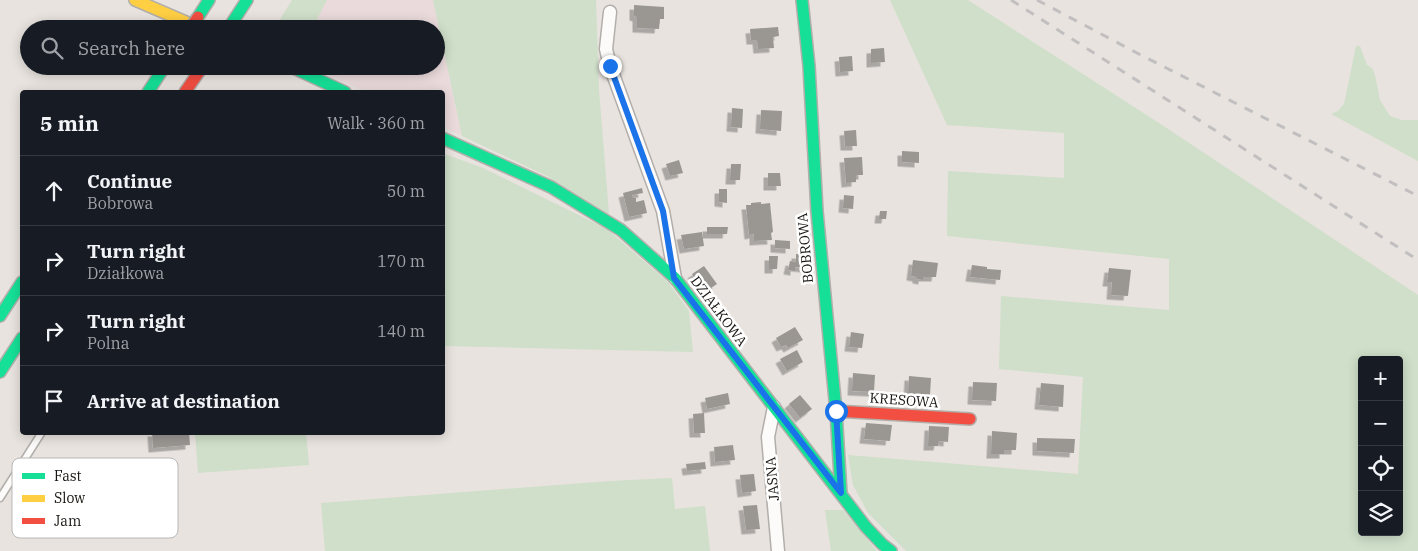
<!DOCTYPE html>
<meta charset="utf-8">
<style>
body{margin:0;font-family:"IBM Plex Serif",serif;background:#242831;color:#f1f3f6}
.controls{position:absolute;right:15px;bottom:15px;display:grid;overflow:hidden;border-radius:5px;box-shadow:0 2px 12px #0003}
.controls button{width:45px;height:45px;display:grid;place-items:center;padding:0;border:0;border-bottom:1px solid #363941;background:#171b24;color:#f1f3f6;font:25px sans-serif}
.stop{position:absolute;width:15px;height:15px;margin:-11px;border:4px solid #1a73e8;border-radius:50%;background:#fff}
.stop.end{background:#1a73e8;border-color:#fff;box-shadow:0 1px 5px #0008}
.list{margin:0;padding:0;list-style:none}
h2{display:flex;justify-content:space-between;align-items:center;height:65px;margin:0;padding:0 20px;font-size:21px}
h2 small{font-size:16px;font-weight:400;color:#9ea1a6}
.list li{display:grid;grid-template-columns:32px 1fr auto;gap:15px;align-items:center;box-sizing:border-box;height:70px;padding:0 20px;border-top:1px solid #363941}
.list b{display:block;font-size:19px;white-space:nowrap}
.list p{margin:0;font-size:16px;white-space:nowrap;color:#9ea1a6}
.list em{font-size:16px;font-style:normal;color:#9ea1a6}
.icon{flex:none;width:28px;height:28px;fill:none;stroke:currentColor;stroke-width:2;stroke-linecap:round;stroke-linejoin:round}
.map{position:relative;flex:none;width:1418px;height:551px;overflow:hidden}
.search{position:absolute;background:#171b24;box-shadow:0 2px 12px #0003;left:20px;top:20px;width:425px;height:55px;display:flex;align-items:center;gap:12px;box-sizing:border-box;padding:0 18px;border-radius:28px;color:#9ea1a6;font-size:19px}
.panel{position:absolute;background:#171b24;box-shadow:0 2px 12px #0003;left:20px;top:90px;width:425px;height:345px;border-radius:5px}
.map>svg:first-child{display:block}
</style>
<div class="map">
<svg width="1418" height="551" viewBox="0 0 1418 551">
<defs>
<filter id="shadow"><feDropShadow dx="-4.5" dy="4.5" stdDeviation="0" flood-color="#0004"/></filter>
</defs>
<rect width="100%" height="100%" fill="#e8e3de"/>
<!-- industrial -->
<path fill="#eadadc" d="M327,0H433L462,136L443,127L442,92H366L308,66H436V29H312Z"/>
<!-- green -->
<path fill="#cfdfc9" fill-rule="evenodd" d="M292,0H327L312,29H274Z
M433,0H596L599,90L609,214L547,176L462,136Z
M890,0H968L1159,123L1418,295V551H906L868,513L853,485L848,455L1078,474L1083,377L999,369L1001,296L1169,310V259L947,236L948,171L1064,178V133L947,125ZM1362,360H1399V532H1362Z
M1356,46H1360L1367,65L1372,68L1375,75L1380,100L1390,116L1402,120H1418V161L1331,114L1338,111L1344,104Z
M442,153L483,168L607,229L668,282L689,311L693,352L443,346Z
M195,433H306L309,465L198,473Z
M672,478L675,509L705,506L710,551H325L321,503L610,481Z
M825,510H843L877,551H831Z"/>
<!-- building -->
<path fill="#9a9793" filter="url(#shadow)" d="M634,5L664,7V19H660L659,29L637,28V17L634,16Z
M778,27L779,36L773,37L774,48L758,49L757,40H751L750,29Z
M884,48L885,62L871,63V49Z
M852,56L853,71L840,72L839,57Z
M732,108L743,109L742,128L731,127Z
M761,110L782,111L781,131L760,129Z
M856,130L857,146H845L844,131Z
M902,151L919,152V163L902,162Z
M862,157L863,175H856V182L846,183L844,158Z
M679,160L683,173L670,176L666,164Z
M731,164H741L740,180H730Z
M768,173H780L781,186H768Z
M642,188L643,193L632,195L633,198H636V202L644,200L647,213L629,217L623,193Z
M719,189H727V203L719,202Z
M844,195L854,196L853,209L843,208Z
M761,202V204L770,203L773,232L771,233L772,240L754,241V234L749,235L746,205H751V203Z
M880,211H887L886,219H879Z
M707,227H728L727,234H707Z
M702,232L704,246L684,249L681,235Z
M775,240L790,241V249L775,248Z
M796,254L809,255L808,268L795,267V271L788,270L790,261L796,262Z
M769,256H778L777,269H769Z
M913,260L938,263L936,277H923V280L917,279V277L911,276Z
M972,265L987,267V269L1001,270L1000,280L970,277Z
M704,266L717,284L705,292L692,274Z
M1109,268L1131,270L1128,296L1111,295L1112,282H1107Z
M795,327L803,340L788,348L786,345L781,347L776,338Z
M851,332L864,334L862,348L849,347Z
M797,350L803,362L787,371L780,359Z
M853,373L875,375L874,392L852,391Z
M909,376L931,378L930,395L908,394Z
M973,382L997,383L996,401L972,400Z
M1041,383L1064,385L1063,407L1039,405Z
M728,393L730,404L707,409L705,398Z
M800,395L812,409L800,418L789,404Z
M704,413L705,433H694L693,414Z
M866,423L892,425L890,441L864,439Z
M929,426L949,427L948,442L939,441L938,446H928Z
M992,431L1017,433L1016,450H1004V454H991Z
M152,432H189L190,445L153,448Z
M1037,438L1075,439L1074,453L1037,451Z
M733,445L735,460L715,462L714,447Z
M705,462L706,469L687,471L686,464Z
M754,474L756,491L742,493L740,475Z
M757,505L760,529L746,530L743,506Z"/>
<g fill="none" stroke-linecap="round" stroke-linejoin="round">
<!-- lane casing -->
<g stroke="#b2aeaa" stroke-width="9">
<path id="lane" d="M0,498L42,432"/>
</g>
<!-- street casing -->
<g stroke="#b2aeaa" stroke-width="15">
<path id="street" d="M610,12L606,49L610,66L663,211L675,278
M774,407L768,437L778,551"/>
</g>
<!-- fast casing -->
<g stroke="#b2aeaa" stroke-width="14">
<path id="fast" d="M802,0L809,66L817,211L836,411L841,493
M198,17L209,0
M228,29L247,0
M289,66L345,92
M148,92L165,66
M442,138L551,187L621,230L675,278L866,527L882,544L891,551
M0,316L22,282
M0,372L22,338"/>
</g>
<!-- slow casing -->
<g stroke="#b2aeaa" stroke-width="14">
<path id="slow" d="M135,0L202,29"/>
</g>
<!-- jam casing -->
<g stroke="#b2aeaa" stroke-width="14">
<path id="jam" d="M185,92L203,66
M836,411L970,419"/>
</g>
<!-- lane -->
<use href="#lane" stroke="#fcfbfa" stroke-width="6"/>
<!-- street -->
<use href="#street" stroke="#fcfbfa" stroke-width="12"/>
<!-- fast -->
<use href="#fast" stroke="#16e098" stroke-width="11"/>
<!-- slow -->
<use href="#slow" stroke="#ffcf43" stroke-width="11"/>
<!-- jam -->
<use href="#jam" stroke="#f24e42" stroke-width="11"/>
<!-- rail -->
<path stroke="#c1bfbf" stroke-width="3" stroke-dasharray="9 9" stroke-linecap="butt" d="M1011,0L1418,260
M1037,0L1137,53L1418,196"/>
<!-- jam-bridge casing -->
<g stroke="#b2aeaa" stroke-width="14" stroke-linecap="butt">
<path id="jam-bridge" d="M190,29L198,17"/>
</g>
<!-- jam-bridge -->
<use href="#jam-bridge" stroke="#f24e42" stroke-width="11"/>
</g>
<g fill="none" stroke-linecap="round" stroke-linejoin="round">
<!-- route -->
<path stroke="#1a73e8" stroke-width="6" d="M610,66L663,211L674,278L841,493L836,411"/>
</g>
<g text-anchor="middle" stroke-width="5" stroke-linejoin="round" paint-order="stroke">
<!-- street labels -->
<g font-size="14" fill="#171411" stroke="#fff">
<text transform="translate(805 248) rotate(-95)" y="5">BOBROWA</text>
<text transform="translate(719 311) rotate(53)" y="5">DZIAŁKOWA</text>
<text transform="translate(904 400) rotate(4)" y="5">KRESOWA</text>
<text transform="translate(772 479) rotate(-95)" y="5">JASNA</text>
</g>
</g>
<!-- legend -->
<rect x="12" y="458" width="166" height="80" rx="8" fill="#fff" stroke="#b9b8b8" stroke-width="1"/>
<rect x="22" y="473" width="23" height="6" fill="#16e098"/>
<rect x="22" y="495" width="23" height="7" fill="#ffcf43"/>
<rect x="22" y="518" width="23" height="6" fill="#f24e42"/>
<g font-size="14" fill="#171411">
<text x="54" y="481">Fast</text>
<text x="54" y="503">Slow</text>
<text x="54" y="526">Jam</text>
</g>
</svg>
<div class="controls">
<button>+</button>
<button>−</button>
<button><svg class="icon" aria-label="locate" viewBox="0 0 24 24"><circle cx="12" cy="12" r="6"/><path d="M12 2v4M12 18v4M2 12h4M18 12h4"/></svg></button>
<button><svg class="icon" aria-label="layers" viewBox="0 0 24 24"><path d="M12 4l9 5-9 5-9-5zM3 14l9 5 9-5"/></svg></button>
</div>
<div class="stop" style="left:836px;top:411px"></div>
<div class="stop end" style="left:610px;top:66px"></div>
<div class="search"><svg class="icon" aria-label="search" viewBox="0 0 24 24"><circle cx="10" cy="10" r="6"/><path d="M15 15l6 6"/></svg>Search here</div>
<section class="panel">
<h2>5 min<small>Walk · 360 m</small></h2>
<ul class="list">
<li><svg class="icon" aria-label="ahead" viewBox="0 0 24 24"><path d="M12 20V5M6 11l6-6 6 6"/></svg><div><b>Continue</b><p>Bobrowa</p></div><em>50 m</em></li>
<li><svg class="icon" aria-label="right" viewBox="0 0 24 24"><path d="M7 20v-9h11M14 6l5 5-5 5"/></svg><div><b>Turn right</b><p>Działkowa</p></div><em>170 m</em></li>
<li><svg class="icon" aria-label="right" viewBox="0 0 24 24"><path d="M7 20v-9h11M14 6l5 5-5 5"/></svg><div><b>Turn right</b><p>Polna</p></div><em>140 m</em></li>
<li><svg class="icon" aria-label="arrive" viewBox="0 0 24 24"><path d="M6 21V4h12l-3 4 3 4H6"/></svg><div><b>Arrive at destination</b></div></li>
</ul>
</section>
</div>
